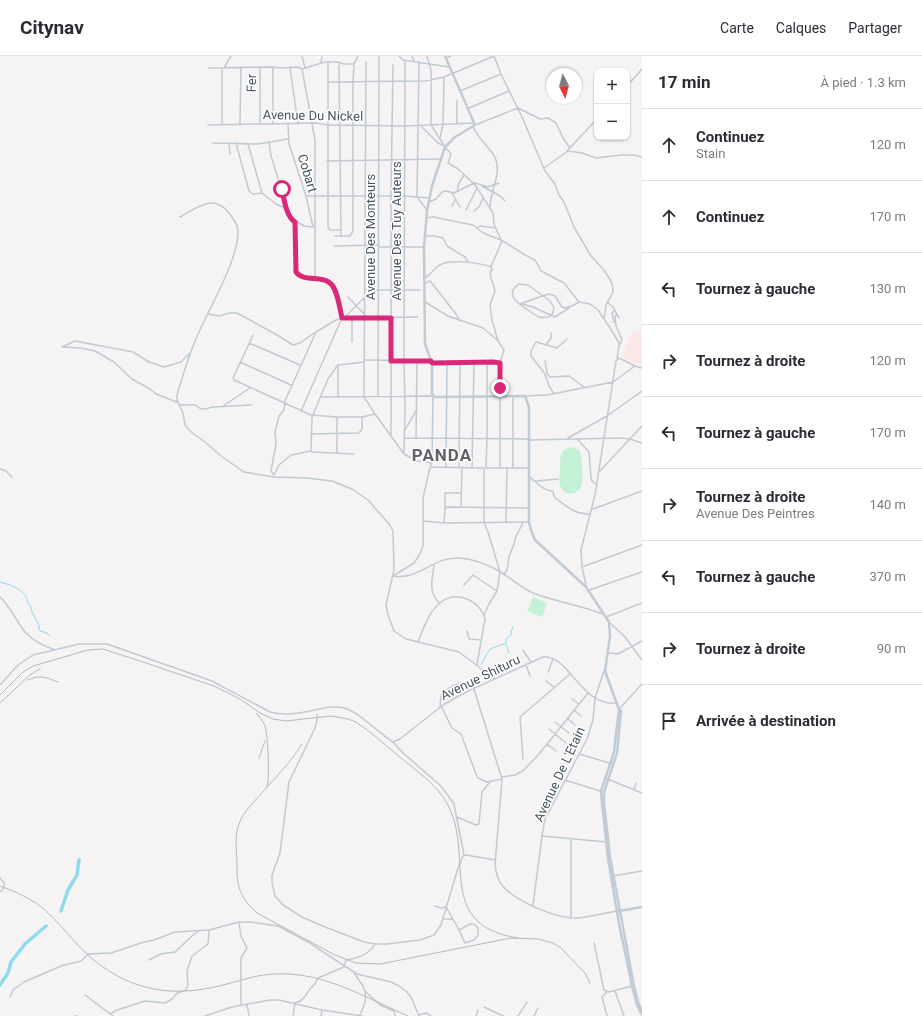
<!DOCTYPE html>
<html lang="fr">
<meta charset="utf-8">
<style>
body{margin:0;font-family:Roboto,sans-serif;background:#f7f7f7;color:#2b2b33}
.controls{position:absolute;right:12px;top:12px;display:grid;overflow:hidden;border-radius:8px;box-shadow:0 1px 3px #0004}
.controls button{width:36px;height:36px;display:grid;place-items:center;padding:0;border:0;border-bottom:1px solid #e1e1e2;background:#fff;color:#2b2b33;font:20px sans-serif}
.compass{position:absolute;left:546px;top:12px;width:36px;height:36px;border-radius:50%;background:#fff;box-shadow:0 1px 3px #0004;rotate:174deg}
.stop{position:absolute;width:12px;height:12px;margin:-9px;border:3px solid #db2777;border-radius:50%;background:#fff}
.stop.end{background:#db2777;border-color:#fff;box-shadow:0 1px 4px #0008}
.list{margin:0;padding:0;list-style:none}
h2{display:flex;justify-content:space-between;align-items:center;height:52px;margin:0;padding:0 16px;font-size:17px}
h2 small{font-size:13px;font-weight:400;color:#7c7c81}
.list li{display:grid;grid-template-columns:26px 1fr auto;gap:12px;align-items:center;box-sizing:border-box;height:72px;padding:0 16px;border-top:1px solid #e1e1e2}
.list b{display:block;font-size:15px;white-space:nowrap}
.list p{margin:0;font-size:13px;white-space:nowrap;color:#7c7c81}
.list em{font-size:13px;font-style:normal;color:#7c7c81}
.icon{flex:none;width:22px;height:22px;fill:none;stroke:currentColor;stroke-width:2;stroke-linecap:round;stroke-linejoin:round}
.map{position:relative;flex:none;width:642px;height:960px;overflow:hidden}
header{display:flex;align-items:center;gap:24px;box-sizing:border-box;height:56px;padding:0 20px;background:#fff;border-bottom:1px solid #e1e1e2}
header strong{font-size:19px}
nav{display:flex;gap:22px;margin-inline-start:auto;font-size:14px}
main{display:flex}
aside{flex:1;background:#fff}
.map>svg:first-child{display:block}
</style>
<header>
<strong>Citynav</strong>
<nav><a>Carte</a><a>Calques</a><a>Partager</a></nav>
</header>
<main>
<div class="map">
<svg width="642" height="960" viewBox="0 0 642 960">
<rect width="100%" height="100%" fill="#f5f3f3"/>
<!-- medical -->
<path fill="#fce8e6" d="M642,273V311L622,301L631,278Z"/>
<!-- green -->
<path fill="#c3f1d5" d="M571,391L579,394C582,401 584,423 581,431C577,440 563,440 560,429C559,424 560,416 560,411C561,400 559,395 571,391Z
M533,541L547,547L542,561L527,555Z"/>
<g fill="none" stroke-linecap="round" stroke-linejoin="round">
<!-- stream -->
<path stroke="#90daee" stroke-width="1" d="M0,526C11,529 21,532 27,542V545L30,549L32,556L39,569V573L40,575L47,577L50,580
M506,588L509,597
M481,608L490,593L506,587V583L511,579V576L513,571"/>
<!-- river -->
<path stroke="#90daee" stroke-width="3.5" d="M61,855L68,834L77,819L79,804
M0,929L8,917L11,906L25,888L46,870"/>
<!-- street -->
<path stroke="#c1cad2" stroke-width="1.5" d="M302,0L305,12
M399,0L403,4L449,11
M412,0L414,5
M427,0L431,14V69L445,91L451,98L448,107L458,113L472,126L488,131L499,127
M494,0L501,18L522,61L545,115L555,128L559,139L564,146L574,171L591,200L604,214L612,227L613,236L606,249L604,263
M446,2L451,0
M328,6V171L330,174H340
M339,6L341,180
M366,6L364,341L375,358L404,398L417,405L432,407
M419,6L417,141L427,154
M321,7L322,0
M209,12L271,11L282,12L298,11L302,13L325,6H338L344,8H354
M222,12V68
M224,12L231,0
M290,12L298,68
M302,13L315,84V222
M328,26L425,25L444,21
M627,30L642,13
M460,35L501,18
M457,44V68
M469,52L509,35
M240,67L241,11
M260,67V11
M273,68V12
M288,68L289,88L306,140L313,171
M208,69L316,67L328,69L405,70L474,67
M420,69L438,87L444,90
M475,69L518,52L540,63L548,62L556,67L563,82L570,92
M473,71C478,83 493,94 496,104C501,120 490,135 490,152
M440,82L443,68L444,21L494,0
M269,86L271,100L290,161L304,170L313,171
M213,87L258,88L288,83
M229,87L230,98
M236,87L249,135L253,138L262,137
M248,88L262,137L276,148L287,153
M567,95L597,63
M327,105L441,103
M544,112L568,95L582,97L596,102L622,99H633L642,101
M474,127L493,157L494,168L501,184
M482,130L500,140L505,145
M457,135L459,127L464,119
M452,137L460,151
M306,140H405L429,142
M429,146L436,143L442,136L446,135L454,137L474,127
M452,150L455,144
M466,154L477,132
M474,155L479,151L483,142
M180,161C197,152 213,137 229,157C232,161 236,166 237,170C244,194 208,255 198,278C189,298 183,319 177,339V344L183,357L185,369L190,375L205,386L221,400L244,416L274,421L307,422L332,425L352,433L368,444L389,468L393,475L394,514L386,549L388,559L394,575L406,583L459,596L495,623
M426,162L433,161L473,169L483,177L501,184L527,200L535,204L541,215L564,227L579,246L590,248L598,254L612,275L619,287V290L617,303
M295,166L296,216L298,219L304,221L320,223L332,228L334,233L342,262L301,355
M478,171L481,170L496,172
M335,180H350L353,175V25L354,8L358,0
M426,180H435L443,182L447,190L465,201L468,206
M334,190L379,189
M379,191H424
M425,222C432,218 434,211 442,208C453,203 480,207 492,211
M425,228L429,225L431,226L456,258L460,265
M519,228L528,229L550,245L554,252L552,259C548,262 544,262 539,261C534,259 530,255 525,252C516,246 505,237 519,228Z
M366,234H420
M348,241L366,260
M425,246L448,260L483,272L497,284
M607,246L613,251L619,262
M520,248L542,240L549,238L555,240L562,251L565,252L572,250L579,246
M522,248L533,251L555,261L569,252
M208,258L219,260L230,257H237L277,279L293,289L300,287L314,277
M617,258L615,260L616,270L622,284L619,290
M344,262L365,241
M352,262V286
M614,266L612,257L615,254
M253,279L233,322L234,324L311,359L337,361H362L375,358
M249,287L300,309
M546,289L551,282V277
M62,291L75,285L133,296L149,306L164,311L181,306L189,298
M63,291L81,292L95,295L114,306L132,323L150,333L156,338L177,346
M365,304L431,305
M545,305L547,317L550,321L569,320L584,331
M240,306L291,329
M432,307L493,306L500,307
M337,310L328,323L312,361L311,395L312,396L354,398
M554,338L549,330L545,318L531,300V295L536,286L557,292L567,283
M378,340L379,0
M525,340L547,339L613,326L635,310
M320,341L433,340L432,403L423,442V490L420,498L414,507L393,520
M338,341V309L364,306
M284,347L316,276L336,264L343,262L418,261
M180,349H195L201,353H205L213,351L251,349
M223,350L250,332
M337,361V397
M405,374L417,353
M311,378L359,377L362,373V361
M391,381V140L393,9
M404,382L529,383
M416,382L417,306
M568,382L607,360L642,335
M577,383L589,396L591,422L592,425L597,429
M529,384L621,382L630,383L642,387
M404,398L405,352L404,305L405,4
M431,411L483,412
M446,411L447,307
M459,411L460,307
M472,412L474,307
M484,412V466L488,476L500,516L497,535L489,548L484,559
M486,412L487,383V306
M486,412H529
M500,412V307L504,294L498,285L492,264L490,249L495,235L490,218L492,213L491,210L493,206L502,185
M513,412V340
M0,413L6,415L12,421
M600,415L642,370
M274,419L271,415L276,388L275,376L279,360L284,354L285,347
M274,419L279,409L291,399L311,395
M529,421C538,426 542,435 553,435L554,441C565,449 575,459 590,458
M536,425L558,423
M461,451L462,411
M445,452V437H461
M593,453L642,435
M423,465L444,467L529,466
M444,466L445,453L447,451L529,452
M506,466L507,412
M434,508C433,524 427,533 439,547
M582,511L642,489
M504,518L507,514L509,501L514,488L516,480L523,467
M393,520C417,525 435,500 459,502C473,503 487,508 499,515C511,522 520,531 533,537C556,546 580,549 603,558
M464,529L473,519L497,535
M586,529L582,511L581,494L595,439L616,305L619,302L635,310L642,312
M589,534L642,516
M0,541C11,551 16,566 26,577C33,584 43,590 53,593
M606,561L642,547
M609,566L625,581L642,604
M467,575L469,583L482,584
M418,586C421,580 422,574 425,569C432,551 446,535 467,543C475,546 483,554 485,563L477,608
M523,594L531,606
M609,597L618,598L642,585
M526,608L530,620
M548,616L553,603
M546,625L554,631
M0,629L18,609L33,599L79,588H107L212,625L270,656C284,660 297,658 310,655C322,653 332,649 344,652C361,657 377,676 393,686L400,683L443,649L466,636L543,601C569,598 581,651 617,647
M572,643L579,648
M441,650L452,672L461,678L476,718L478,722L487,726L502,723
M440,651L441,639C448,631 464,622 473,630L502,723L495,809C496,816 497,823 502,829C514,845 557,863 577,862C590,861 604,857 617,855
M619,653L642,628
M574,654L581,660
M568,663L575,669
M317,664L315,672L289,726L280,797L272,819V827L275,840L283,849L302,861L325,871L364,886L375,888H387L420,884L434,879L441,869L458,812L463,800L466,799L495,804
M555,666L569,677
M549,673L566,687
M393,686L402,696L441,730L454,748L464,799
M547,688L556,695
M579,698L613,708
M523,703L520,661L570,618
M502,721L515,719L524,714L539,698L588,637
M605,722L642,737
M565,724L600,735
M634,733L636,727
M457,761L476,769L479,768L482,736L490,726
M542,780L606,786
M613,820L642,815
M0,822L4,827V832L0,836
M533,849L542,780L545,763L587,683L593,664L595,642L604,615
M435,850L441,852L446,851L458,872L465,887L474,884L478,879V872L474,868H470L459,874
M571,861V782
M443,863H453
M239,867L241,880L247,892L241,902V949
M594,887L604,934L609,936L632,930
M149,904L161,898L175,896L193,879L199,875
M354,916C356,921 360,925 363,930C368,941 365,950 359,960
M364,934L380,949L394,955L395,960
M615,935L624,960
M607,936L602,941L607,960
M85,939L113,960
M10,941L13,934L24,926L61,910L81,905L88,898L111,897L144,886L154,884L175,876L209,874L239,866H250L278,870L308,886L357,918L391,926L399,930L406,935L411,941L419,960
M247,948L249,960
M484,951L503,960
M110,958L117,954L145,945L165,947L172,943L177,937L186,934L188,929L187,915L192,900L208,888L209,874
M419,959L426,957L431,960
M74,960H77
M205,960L232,951L270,944H279L322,954L362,960
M293,960L295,947C303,945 306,939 310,933C314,928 315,930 318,922L344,911L346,904C357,902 369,899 375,888
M321,960L322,954
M476,960L478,954
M518,960L527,946
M534,960L538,952"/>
<!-- secondary -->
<path stroke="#c1cbd6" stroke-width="2.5" d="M445,0L475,69L455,81L445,91L432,130L427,155L424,191L425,288L432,307V338L435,341L525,340L529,351V466L531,474L535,484L586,531L609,566L610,580L605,615L618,651L621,655L617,697L604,736V747L610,801L620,855L634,930L638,946L642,955
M619,653L614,696L601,735L602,747L608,802L619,868L632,930L637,949L642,959
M619,855L642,851"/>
<!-- rail -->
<path stroke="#b5b8bd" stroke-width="1" d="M28,624C40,618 47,622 58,626
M0,639L23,616L33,610L88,594L103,593L137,604L214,630L240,643L260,657L273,663L286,665L331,660L348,663L356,666C370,675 383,687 396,698C413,712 438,729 448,749C475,801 434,869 518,882
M0,647L30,619L40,613
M256,657C259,660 263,665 265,670C268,679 270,723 267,731
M302,688C291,706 275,722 261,738C251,749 240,759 237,775C235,786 237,798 237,809C236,830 241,843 257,857L335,899L356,907L380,908L511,882L538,883L553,887L560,891L585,917L590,927
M259,702L265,685
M0,830C12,834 25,840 36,847C60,864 75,891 99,908C111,917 127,926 142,930C168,938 197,936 223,929C240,925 258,918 276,918C321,915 367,942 408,960"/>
<!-- street-bridge -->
<path stroke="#c1cad2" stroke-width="1.5" d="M317,659V664"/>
</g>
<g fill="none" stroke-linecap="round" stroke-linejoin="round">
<!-- route -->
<path stroke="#db2777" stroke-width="5" d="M282,133C284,143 286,160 295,166L296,216C304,227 323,218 332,229C338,236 340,254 342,262H391V305H431L432,307L493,306L500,307V332"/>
</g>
<g text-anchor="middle" stroke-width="3" stroke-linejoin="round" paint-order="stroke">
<!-- street labels -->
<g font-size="13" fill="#4a5661" stroke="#fff">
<text transform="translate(251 27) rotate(-89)" y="5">Fer</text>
<text transform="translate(313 59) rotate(1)" y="5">Avenue Du Nickel</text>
<text transform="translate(308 117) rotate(73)" y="5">Cobart</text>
<text transform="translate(396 175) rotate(-90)" y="5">Avenue Des Tuy Auteurs</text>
<text transform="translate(370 181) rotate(-90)" y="5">Avenue Des Monteurs</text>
<text transform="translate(480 621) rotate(-26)" y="5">Avenue Shituru</text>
<text transform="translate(559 718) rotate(-65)" y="5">Avenue De L'Etain</text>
</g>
<!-- district labels -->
<g font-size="17" font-weight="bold" letter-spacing="1" fill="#5f6368" stroke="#fff">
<text x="442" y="405">PANDA</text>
</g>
</g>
</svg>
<div class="controls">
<button>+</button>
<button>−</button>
</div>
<svg class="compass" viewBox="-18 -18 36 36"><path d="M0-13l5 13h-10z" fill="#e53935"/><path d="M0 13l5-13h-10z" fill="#7c7c81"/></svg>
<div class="stop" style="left:282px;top:133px"></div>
<div class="stop end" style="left:500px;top:332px"></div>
</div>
<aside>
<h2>17 min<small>À pied · 1.3 km</small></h2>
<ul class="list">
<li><svg class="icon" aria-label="ahead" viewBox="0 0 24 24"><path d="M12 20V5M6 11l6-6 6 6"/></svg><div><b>Continuez</b><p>Stain</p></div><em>120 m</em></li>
<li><svg class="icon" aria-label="ahead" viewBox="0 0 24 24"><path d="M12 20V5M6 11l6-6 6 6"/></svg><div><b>Continuez</b></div><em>170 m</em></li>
<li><svg class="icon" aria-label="left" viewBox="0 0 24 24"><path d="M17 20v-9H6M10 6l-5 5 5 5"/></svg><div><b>Tournez à gauche</b></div><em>130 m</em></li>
<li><svg class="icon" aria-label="right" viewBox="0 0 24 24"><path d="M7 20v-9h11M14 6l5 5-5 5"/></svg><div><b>Tournez à droite</b></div><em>120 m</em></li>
<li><svg class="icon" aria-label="left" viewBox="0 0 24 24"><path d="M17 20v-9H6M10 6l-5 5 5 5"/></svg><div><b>Tournez à gauche</b></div><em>170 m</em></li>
<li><svg class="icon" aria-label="right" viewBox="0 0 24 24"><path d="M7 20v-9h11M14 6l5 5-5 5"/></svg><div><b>Tournez à droite</b><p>Avenue Des Peintres</p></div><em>140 m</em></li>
<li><svg class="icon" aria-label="left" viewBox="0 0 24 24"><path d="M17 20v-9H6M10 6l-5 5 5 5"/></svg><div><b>Tournez à gauche</b></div><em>370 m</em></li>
<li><svg class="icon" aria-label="right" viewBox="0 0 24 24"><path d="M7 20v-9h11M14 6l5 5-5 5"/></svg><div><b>Tournez à droite</b></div><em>90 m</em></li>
<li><svg class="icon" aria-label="arrive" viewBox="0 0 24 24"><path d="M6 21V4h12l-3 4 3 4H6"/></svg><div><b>Arrivée à destination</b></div></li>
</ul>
</aside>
</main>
